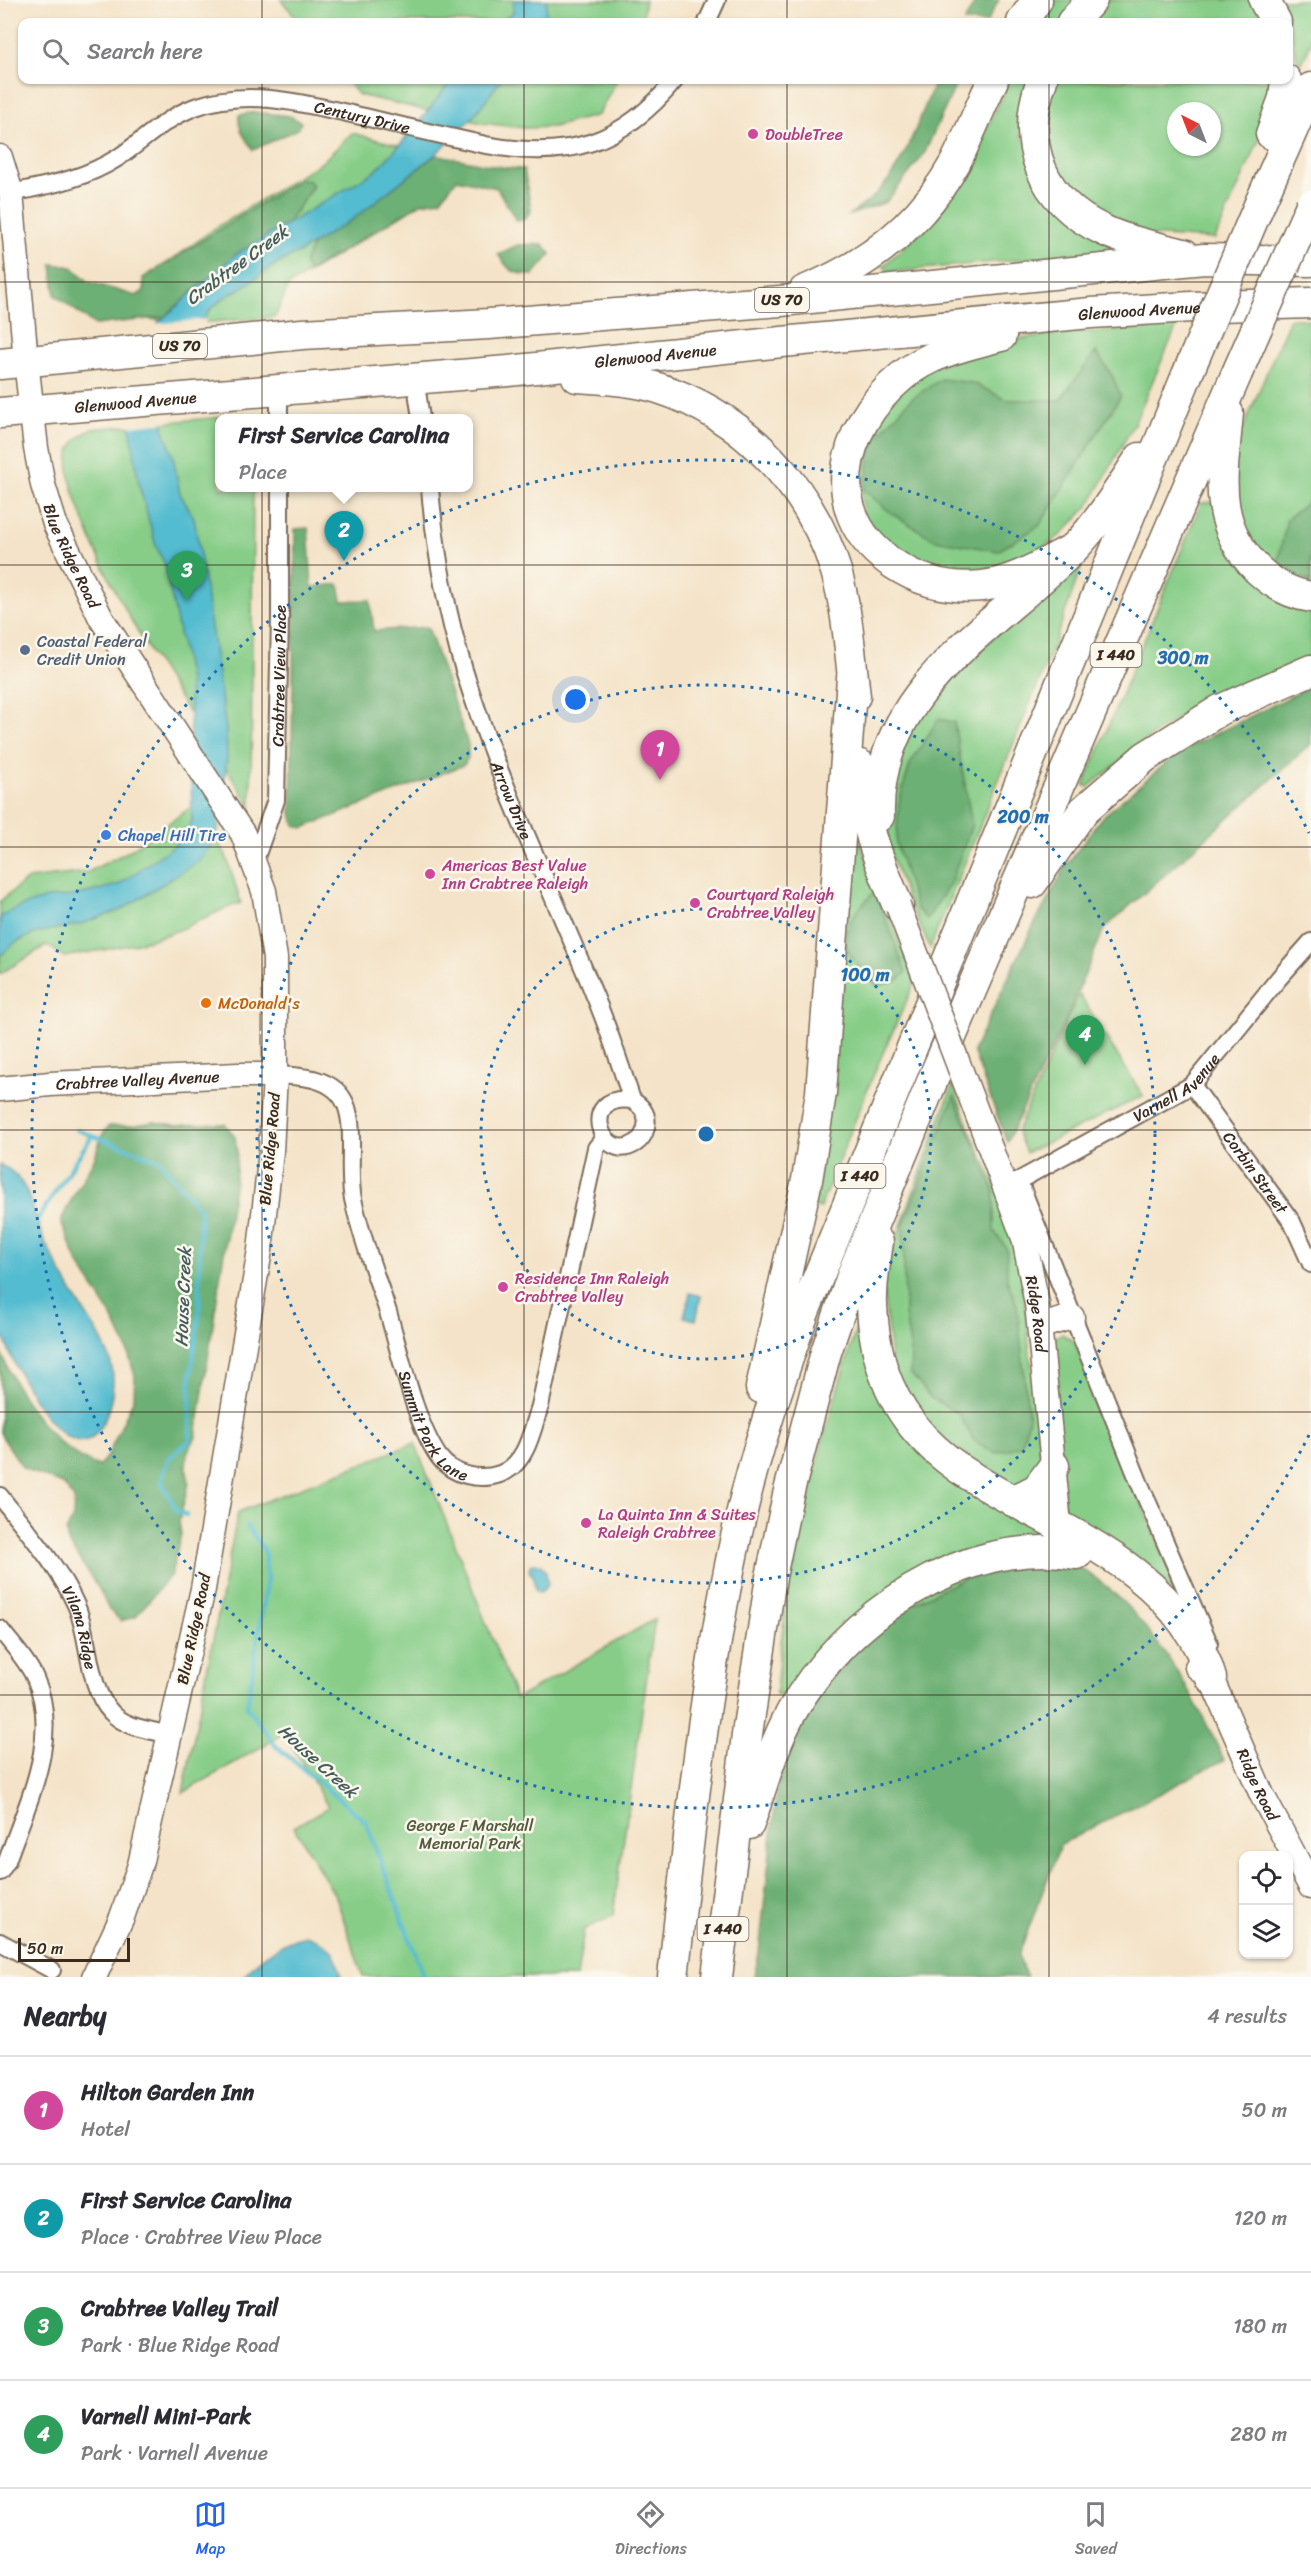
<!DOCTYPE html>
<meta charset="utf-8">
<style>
body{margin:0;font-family:Sriracha,sans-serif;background:#f2f2f3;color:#2b2b33}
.controls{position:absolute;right:18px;bottom:18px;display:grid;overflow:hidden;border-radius:12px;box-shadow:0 2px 4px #0004}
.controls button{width:54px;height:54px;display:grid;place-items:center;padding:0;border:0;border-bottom:2px solid #e1e1e2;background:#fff;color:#2b2b33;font:30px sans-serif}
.compass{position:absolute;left:1167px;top:102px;width:54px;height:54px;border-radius:50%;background:#fff;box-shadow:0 2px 4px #0004;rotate:318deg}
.scale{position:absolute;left:18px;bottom:15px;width:112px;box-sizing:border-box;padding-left:6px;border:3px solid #3b2a1e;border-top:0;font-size:16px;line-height:21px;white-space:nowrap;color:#3b2a1e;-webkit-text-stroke:4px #fbf7ec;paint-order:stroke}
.you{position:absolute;left:576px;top:700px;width:21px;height:21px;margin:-15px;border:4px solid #fff;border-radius:50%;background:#1a73e8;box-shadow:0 0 0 9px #1a73e833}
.badge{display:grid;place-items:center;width:39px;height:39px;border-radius:50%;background:#2563eb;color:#fff;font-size:20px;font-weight:700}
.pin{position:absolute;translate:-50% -50px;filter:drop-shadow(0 2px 3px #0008)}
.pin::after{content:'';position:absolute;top:32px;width:21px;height:18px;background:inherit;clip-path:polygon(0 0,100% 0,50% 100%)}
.popup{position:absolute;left:215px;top:414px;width:258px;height:78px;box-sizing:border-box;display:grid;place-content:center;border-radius:12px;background:#fff;filter:drop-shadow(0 2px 4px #0005);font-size:20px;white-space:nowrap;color:#7c7c81}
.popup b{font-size:22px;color:#2b2b33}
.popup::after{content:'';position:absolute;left:50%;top:100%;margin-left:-12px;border:12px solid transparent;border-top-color:#fff}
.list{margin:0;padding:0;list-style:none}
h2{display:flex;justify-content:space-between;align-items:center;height:78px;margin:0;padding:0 24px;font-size:26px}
h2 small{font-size:20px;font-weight:400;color:#7c7c81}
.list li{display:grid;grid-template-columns:39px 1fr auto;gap:18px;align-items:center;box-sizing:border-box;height:108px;padding:0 24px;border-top:2px solid #e1e1e2}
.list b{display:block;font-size:22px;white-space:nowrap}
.list p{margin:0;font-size:20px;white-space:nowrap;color:#7c7c81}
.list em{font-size:20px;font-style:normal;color:#7c7c81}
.icon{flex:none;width:33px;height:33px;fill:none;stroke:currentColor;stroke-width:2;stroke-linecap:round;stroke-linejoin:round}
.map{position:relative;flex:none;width:1311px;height:1977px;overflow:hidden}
.search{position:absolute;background:#fff;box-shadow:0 2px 4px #0004;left:18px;right:18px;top:18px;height:66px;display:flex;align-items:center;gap:15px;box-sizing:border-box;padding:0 21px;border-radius:12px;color:#7c7c81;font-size:22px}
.sheet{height:510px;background:#fff}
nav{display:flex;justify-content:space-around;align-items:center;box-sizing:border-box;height:84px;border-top:2px solid #e1e1e2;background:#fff;font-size:16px;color:#7c7c81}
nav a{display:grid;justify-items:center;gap:3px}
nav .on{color:#2563eb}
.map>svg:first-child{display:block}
</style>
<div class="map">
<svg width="1311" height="1977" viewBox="0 0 1311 1977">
<rect width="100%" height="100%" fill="#fbf7ec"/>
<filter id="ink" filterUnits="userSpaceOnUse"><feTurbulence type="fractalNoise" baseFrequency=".0167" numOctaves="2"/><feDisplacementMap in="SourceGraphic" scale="12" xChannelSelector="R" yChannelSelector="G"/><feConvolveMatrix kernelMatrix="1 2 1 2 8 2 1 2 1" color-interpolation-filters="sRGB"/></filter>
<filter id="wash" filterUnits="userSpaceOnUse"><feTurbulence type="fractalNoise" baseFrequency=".008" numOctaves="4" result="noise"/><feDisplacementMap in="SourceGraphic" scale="24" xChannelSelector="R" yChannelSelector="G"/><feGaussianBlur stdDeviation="1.35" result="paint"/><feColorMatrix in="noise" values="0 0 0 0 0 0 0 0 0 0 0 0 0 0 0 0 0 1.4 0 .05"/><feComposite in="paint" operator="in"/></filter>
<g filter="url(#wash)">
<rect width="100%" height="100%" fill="#f4e3c8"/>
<!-- green -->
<path fill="#87cd88" stroke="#617c53" stroke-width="1.5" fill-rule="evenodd" d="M281,0H645L642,22H300Z
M1055,0H1079L1062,22H1039Z
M1102,0H1252L1266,22H1081Z
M1276,0H1311V42L1302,63L1298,62L1289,26Z
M346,80H617L598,115L553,127L525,128L482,123L359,95Z
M1010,80H1032L1021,136L1116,250L890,272L883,266L937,217L972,159Z
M1050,80H1278L1272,111L1215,239L1144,235L1093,218L1049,169L1041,106ZM1176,111H1212V147H1176Z
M352,133L424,152L440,191L289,285L275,317L198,323L122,317L165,265L215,228L321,163Z
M1290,318L1311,320V587L1300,586L1245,540L1233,464L1241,433Z
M1160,325L1177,326L1134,424L1090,504L1062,534L1029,558L989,574L918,569L864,521L858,447L875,414L925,370L1004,341L1063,333L1116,331Z
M233,416L250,418H220V488H253L251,806C190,712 119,619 81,513C75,494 66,476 69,456C71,442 81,435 92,429Z
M1214,502L1311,605V656L1182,715L1150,737L1088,787L1084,785L1201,503Z
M1078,557L1083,562L1053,647L930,948L907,898L890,852L887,828L886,798L912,715Z
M197,803L226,855L241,903C214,911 194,925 168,934C135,946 99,950 64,957L47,945L0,974V901L28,879L88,872L129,851Z
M856,832L915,982L875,1071L820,1208L813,1205Z
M1079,994L1143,1096L1026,1153L1017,1131Z
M953,1084L969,1128L1004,1202L1020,1255L1041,1464L1030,1478L1013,1487L944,1448L893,1379L882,1277Z
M858,1323L863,1325L890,1412L1051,1529L1046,1543L789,1696L776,1694C785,1567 819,1444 858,1323Z
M1062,1334L1074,1341L1180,1595L1065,1523L1051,1338Z
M415,1443L516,1699L655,1619L613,1916L584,1929L577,1977H363L336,1897L294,1827L328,1807L285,1733L183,1793L238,1512Z"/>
<!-- forest -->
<path fill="#6db074" stroke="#546d49" stroke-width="1.5" d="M976,0H999L987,22H964Z
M936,80H958L924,154L907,176L886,202L847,216C856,210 866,204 874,196C905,167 919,118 936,80Z
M255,112L290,116L301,122L298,129L253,150C246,139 237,129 239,115Z
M436,155C466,159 494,169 524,169L531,210L525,219L516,220L497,188L457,179L440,200L421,203L308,272L304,263L313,244L353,219Z
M300,179L310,181L313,186L288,223L235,255L164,317L95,325L55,295L52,264L72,267L89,282L136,296L144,291L143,278Z
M543,244L551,254L533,275C513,274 509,271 498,254L518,245Z
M1096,352L1112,375L1121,396L1039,526L998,551L935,540L892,514L864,490L872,441L911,399L941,379L973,383L1007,400H1060Z
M1309,501H1311V582L1277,566L1287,519Z
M308,528L312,587L339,584L342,601L370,600L374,631L428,627L468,744V758L464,765L303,828L295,825L291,814L295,529Z
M1311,686V744L1104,929L1067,1017L1007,1142L973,1051L1030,932L1066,866L1101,818L1179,752Z
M938,719L954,722L972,825L950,884L927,919L916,908L896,843L899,802L910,764Z
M875,891L906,973L897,981L877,986C870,978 849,958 847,949C841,926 860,906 875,891Z
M954,1096L994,1190V1231L1007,1249V1279L1017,1305L1029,1420L1021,1446L996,1453L974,1441L959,1414L931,1398L910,1373L911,1353L905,1315L903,1225Z
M153,1122L176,1125L225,1124L235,1137L237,1150L236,1173L196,1437L187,1453L186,1466L189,1483L179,1521L181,1534L171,1575L135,1617L121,1621L109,1610L99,1589L68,1542L66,1532L73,1517L74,1499L64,1485L23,1468L1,1435L0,1349C16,1394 52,1450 99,1466L108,1455L134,1398L135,1376L126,1346L112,1317L77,1261L61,1221C70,1199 83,1180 94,1159C101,1145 97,1138 109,1126H132Z
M1071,1562C1083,1570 1095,1577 1106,1586C1159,1632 1195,1697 1224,1760L1061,1844L1018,1956L1027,1977H754L759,1953L777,1787L792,1740L819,1690L854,1645L898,1611L979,1571Z"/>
<!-- water -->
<path fill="#53bcd0" stroke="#477377" stroke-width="1.5" d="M514,0H547L546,22H500L513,13Z
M451,80H501L472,118L435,155L353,219L300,252L271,267L248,284L225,297L210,310L200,325L171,385L163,427L173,456L180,494L194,518L202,566L226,729L227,759L217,838L198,862L121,910L81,924L36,933L16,942L0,956V917L19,907L46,898L74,896L118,885L174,846L192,822L189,680L165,565L156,546L139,485L128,413L145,338L159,322L235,255L374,172C403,144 428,112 451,80Z
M0,1165C31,1176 33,1218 46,1244C56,1263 66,1282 77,1300C90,1321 107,1343 112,1368C115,1387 112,1403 104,1421C71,1492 5,1353 0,1324C0,1308 0,1290 0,1274C0,1237 0,1201 0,1165Z
M690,1293L701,1296L696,1320L684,1317Z
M535,1563C546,1565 547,1575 548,1585L540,1593L535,1590L534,1577L529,1571L530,1565Z
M306,1936C332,1944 335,1952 342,1977H243C257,1959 282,1941 306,1936Z"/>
<!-- pier -->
<path fill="#f4e3c8" d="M207,319L203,326L197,346L174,386L168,422L128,426L125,413L127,381L131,364L142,337L153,324Z"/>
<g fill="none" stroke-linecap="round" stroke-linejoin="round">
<!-- stream -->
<path stroke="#53bcd0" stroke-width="4.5" d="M77,1130L159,1160L200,1210L199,1317L190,1380V1440L168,1459L161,1481L177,1511L186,1515
M37,1220L92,1136
M247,1526L264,1550L267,1580L247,1707L276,1746L366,1822L424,1977"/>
</g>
</g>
<g filter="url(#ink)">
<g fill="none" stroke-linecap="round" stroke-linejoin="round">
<!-- street casing -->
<g stroke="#7c6b5a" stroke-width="20">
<g id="street">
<path d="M707,22L717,0"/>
<path id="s1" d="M11,193C50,185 85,179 119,157C144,140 165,118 195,107C251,87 310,105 365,117C405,127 445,136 486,145C567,160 622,145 675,80"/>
<path d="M415,378L421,418"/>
<path d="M279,391V418"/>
<path id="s2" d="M430,488C435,548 446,611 464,670C498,781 551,887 594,994C609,1029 620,1065 632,1100C636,1103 641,1106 643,1110C650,1120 646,1136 636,1143C601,1166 577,1093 632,1100"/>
<path id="s3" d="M255,860L276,800L280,618V488"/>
<path id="s4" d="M275,1075C301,1076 335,1077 346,1105C356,1130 347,1171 353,1199C361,1237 376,1275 388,1312C400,1353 415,1423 439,1457C453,1476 480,1481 500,1474C527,1464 532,1430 540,1406L596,1148L604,1138"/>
<path id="s5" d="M1192,1085L1292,1222L1311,1264"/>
<path d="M1019,1181L1139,1482L1209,1643"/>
<path id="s6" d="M1009,1186L1192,1085L1279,978L1311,942"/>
<path id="s7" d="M0,1496C26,1530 58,1565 76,1605C90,1636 87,1687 111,1712C125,1728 151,1730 170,1735"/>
<path d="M0,1629C12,1645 27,1660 35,1678C62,1737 26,1805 7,1861L0,1872"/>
<path d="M0,1942L52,1970"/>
</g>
</g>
<!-- secondary casing -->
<g stroke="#7c6b5a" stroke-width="27">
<g id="secondary">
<path id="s8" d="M0,157L11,193L26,361L36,448L43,485L55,524L101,618L243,834L264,891L275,958V1075L271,1151L260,1250L203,1589L140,1865L122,1917L94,1977"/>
<path id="s9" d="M0,1089L50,1084L238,1075H275"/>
<path id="s10" d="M991,1150L1024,1238L1037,1304L1059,1524L1064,1538"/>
<path d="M1041,1326L1072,1317"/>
<path id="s11" d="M1197,1667L1211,1678L1262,1795L1311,1887"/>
</g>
</g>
<!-- highway casing -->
<g stroke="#7c6b5a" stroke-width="33">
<g id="highway">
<path d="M1264,0L1276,22"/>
<path d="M1022,22L1037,0"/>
<path d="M1072,22L1092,0"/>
<path d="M1042,80C1019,143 1041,201 1103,230C1128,242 1157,247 1184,254"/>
<path d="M1271,134L1284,98L1286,80"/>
<path d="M1260,203L1311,88"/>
<path d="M804,291C869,265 921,224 955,163C969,136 980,107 993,80"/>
<path d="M1001,336C966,345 929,353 901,377C840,428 819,516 895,565C921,582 951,589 982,586C1015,582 1045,563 1074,548"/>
<path d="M0,364L302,334L489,324L781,301L1204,259L1311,261"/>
<path d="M577,377C604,379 632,380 658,388C743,415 810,486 836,571C848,612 850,654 855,696"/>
<path id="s12" d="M0,413L508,371L782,342L1091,313L1191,307L1311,303"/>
<path d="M1228,413C1223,474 1210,522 1258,570C1273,584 1291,594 1311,597"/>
<path d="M860,765C861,817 878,860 898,906"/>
<path d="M879,816C875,687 998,627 1076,546C1101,520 1120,488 1140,458"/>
<path d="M1032,883L1084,810L1145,757L1220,710L1311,670"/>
<path d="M878,1242C875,1263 871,1284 872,1305C879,1479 1024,1487 1136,1574C1170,1601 1199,1635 1211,1678"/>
<path d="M761,1388L807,1180L821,1093L852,678"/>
<path d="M1013,1501L1037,1489L1054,1466"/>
<path d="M749,1824C762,1787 772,1747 791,1713C844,1617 965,1534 1077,1554"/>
<path d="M673,1977C691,1822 706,1663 742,1511C758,1443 781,1378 804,1312L1187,375"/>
<path d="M717,1977L748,1727L771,1577L788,1495L826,1352L853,1273L936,1072L1237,373"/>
</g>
</g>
<!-- street -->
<use href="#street" stroke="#fff" stroke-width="16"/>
<!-- secondary -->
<use href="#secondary" stroke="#fff" stroke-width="24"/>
<!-- highway -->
<use href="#highway" stroke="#fff" stroke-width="30"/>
<!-- secondary-bridge casing -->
<g stroke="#7c6b5a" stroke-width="27" stroke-linecap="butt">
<path id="secondary-bridge" d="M898,906L991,1150"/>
</g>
<!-- highway-bridge casing -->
<g stroke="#7c6b5a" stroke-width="33" stroke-linecap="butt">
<path id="highway-bridge" d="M1237,373L1311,205
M1187,375L1260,203"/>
</g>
<!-- secondary-bridge -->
<use href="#secondary-bridge" stroke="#fff" stroke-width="24"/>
<!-- highway-bridge -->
<use href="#highway-bridge" stroke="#fff" stroke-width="30"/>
</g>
</g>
<!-- grid -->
<path fill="none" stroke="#3b2a1e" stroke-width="1.5" stroke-opacity="0.55" d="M262,0V22M524,0V22M787,0V22M1049,0V22M262,80V1977M524,80V1977M787,80V1977M1049,80V1977M0,282H1311M0,565H1311M0,847H1311M0,1130H1311M0,1412H1311M0,1695H1311"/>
<!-- distance rings -->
<g fill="none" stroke="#1f6fb2" stroke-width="3" stroke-dasharray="3 6">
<circle cx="706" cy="1134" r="225"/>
<circle cx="706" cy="1134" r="449"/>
<path d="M1309 1435A674 674 0 1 1 1309 833"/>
</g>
<!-- markers -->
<g fill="#d1479c" stroke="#fbf7ec" stroke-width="2">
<circle cx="753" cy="134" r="6"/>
<circle cx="430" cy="874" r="6"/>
<circle cx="695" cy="903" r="6"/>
<circle cx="503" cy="1287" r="6"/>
<circle cx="586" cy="1523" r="6"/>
</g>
<circle fill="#5c6f8a" stroke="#fbf7ec" stroke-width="2" cx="25" cy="650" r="6"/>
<circle fill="#3f7fe0" stroke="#fbf7ec" stroke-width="2" cx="106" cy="835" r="6"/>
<circle fill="#e8710a" stroke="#fbf7ec" stroke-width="2" cx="206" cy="1003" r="6"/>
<g text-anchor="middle" stroke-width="5" stroke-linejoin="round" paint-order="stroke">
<!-- shield labels -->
<g fill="#fbf7ec" stroke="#75685c" stroke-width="1.5">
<rect x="755" y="288" width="54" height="24" rx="4.5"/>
<rect x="153" y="334" width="54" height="24" rx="4.5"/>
<rect x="1090.5" y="643" width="51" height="24" rx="4.5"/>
<rect x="834.5" y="1164" width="51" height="24" rx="4.5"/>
<rect x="697.5" y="1917" width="51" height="24" rx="4.5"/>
</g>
<g font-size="15" font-weight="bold" fill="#3b2a1e">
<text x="782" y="305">US 70</text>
<text x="180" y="351">US 70</text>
<text x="1116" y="660">I 440</text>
<text x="860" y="1181">I 440</text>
<text x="723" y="1934">I 440</text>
</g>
<!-- street labels -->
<g font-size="16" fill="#3b2a1e" stroke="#fbf7ec">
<text dy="6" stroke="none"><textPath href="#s1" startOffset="376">Century Drive</textPath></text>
<text dy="6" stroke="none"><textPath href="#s12" startOffset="1144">Glenwood Avenue</textPath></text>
<text dy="6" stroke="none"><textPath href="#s12" startOffset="658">Glenwood Avenue</textPath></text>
<text dy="6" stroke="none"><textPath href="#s12" startOffset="136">Glenwood Avenue</textPath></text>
<text dy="6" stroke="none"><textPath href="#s8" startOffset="408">Blue Ridge Road</textPath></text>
<text dy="6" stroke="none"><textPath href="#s3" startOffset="188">Crabtree View Place</textPath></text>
<text dy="6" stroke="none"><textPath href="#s2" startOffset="324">Arrow Drive</textPath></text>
<text dy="6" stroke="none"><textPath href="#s9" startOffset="138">Crabtree Valley Avenue</textPath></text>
<text dy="6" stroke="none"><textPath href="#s6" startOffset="195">Varnell Avenue</textPath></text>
<text transform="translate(269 1149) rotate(-85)" y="6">Blue Ridge Road</text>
<text dy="6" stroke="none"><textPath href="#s5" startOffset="108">Corbin Street</textPath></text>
<text dy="6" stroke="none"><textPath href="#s10" startOffset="171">Ridge Road</textPath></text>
<text dy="6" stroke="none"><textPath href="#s4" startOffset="420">Summit Park Lane</textPath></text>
<text dy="6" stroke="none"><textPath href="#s7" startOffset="156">Vilana Ridge</textPath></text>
<text transform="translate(193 1629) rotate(-78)" y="6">Blue Ridge Road</text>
<text dy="6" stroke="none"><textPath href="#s11" startOffset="134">Ridge Road</textPath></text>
</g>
<!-- hotel labels -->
<g font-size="16" fill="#b23c85" stroke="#fbf7ec" text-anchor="start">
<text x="765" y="140">DoubleTree</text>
<text x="442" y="871">Americas Best Value<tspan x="442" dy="18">Inn Crabtree Raleigh</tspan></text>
<text x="707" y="900">Courtyard Raleigh<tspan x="707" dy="18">Crabtree Valley</tspan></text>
<text x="515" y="1284">Residence Inn Raleigh<tspan x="515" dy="18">Crabtree Valley</tspan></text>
<text x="598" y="1520">La Quinta Inn &amp; Suites<tspan x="598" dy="18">Raleigh Crabtree</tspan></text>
</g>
<!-- service labels -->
<g font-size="16" fill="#4e5e75" stroke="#fbf7ec" text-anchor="start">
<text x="37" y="647">Coastal Federal<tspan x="37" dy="18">Credit Union</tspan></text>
</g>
<!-- shop labels -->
<g font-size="16" fill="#366cbe" stroke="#fbf7ec" text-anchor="start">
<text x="118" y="841">Chapel Hill Tire</text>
</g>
<!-- food labels -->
<g font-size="16" fill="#c56008" stroke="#fbf7ec" text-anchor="start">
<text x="218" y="1009">McDonald's</text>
</g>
<!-- park labels -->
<g font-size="16" fill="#525b3e" stroke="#fbf7ec">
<text x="470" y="1831">George F Marshall<tspan x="470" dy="18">Memorial Park</tspan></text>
</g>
<!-- water labels -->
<g font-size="18" font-style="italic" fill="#435d5c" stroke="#fbf7ec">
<text transform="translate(237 265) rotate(-36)" y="6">Crabtree Creek</text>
<text transform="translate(183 1297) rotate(-88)" y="6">House Creek</text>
<text transform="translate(318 1761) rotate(42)" y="6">House Creek</text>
</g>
</g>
<circle cx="706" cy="1134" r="9" fill="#1f6fb2" stroke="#fbf7ec" stroke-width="3"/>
<g font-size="18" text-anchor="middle" font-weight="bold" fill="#1f6fb2" stroke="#fbf7ec" stroke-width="5" stroke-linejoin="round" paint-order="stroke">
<text x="1183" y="664">300 m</text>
<text x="1023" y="823">200 m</text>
<text x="865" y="981">100 m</text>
</g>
</svg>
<div class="controls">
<button><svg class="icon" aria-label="locate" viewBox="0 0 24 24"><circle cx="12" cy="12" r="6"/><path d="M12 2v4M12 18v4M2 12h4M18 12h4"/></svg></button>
<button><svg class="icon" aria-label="layers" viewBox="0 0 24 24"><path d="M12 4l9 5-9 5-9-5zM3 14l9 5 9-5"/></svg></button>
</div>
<svg class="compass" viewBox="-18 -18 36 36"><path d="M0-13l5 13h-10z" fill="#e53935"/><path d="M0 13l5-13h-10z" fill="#7c7c81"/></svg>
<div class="scale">50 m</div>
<div class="you"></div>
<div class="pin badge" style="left:660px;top:780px;background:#d1479c">1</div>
<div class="pin badge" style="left:344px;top:561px;background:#0f9aa8">2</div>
<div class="popup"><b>First Service Carolina</b>Place</div>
<div class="pin badge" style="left:187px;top:601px;background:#2e9e5b">3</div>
<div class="pin badge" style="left:1085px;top:1065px;background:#2e9e5b">4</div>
<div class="search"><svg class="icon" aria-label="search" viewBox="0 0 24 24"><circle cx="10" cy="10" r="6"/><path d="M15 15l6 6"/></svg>Search here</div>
</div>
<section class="sheet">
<h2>Nearby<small>4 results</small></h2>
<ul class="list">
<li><span class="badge" style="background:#d1479c">1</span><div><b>Hilton Garden Inn</b><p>Hotel</p></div><em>50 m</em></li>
<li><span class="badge" style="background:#0f9aa8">2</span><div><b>First Service Carolina</b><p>Place · Crabtree View Place</p></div><em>120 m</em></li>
<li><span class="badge" style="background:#2e9e5b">3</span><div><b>Crabtree Valley Trail</b><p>Park · Blue Ridge Road</p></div><em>180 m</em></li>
<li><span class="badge" style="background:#2e9e5b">4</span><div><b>Varnell Mini-Park</b><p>Park · Varnell Avenue</p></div><em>280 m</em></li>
</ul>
</section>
<nav>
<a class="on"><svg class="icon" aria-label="map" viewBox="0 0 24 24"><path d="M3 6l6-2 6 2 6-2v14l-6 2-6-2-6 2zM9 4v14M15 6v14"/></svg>Map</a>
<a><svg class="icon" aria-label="directions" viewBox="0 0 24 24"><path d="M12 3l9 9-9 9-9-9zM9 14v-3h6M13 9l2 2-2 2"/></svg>Directions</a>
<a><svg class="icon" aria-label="saved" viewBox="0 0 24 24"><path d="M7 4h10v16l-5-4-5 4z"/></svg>Saved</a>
</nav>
